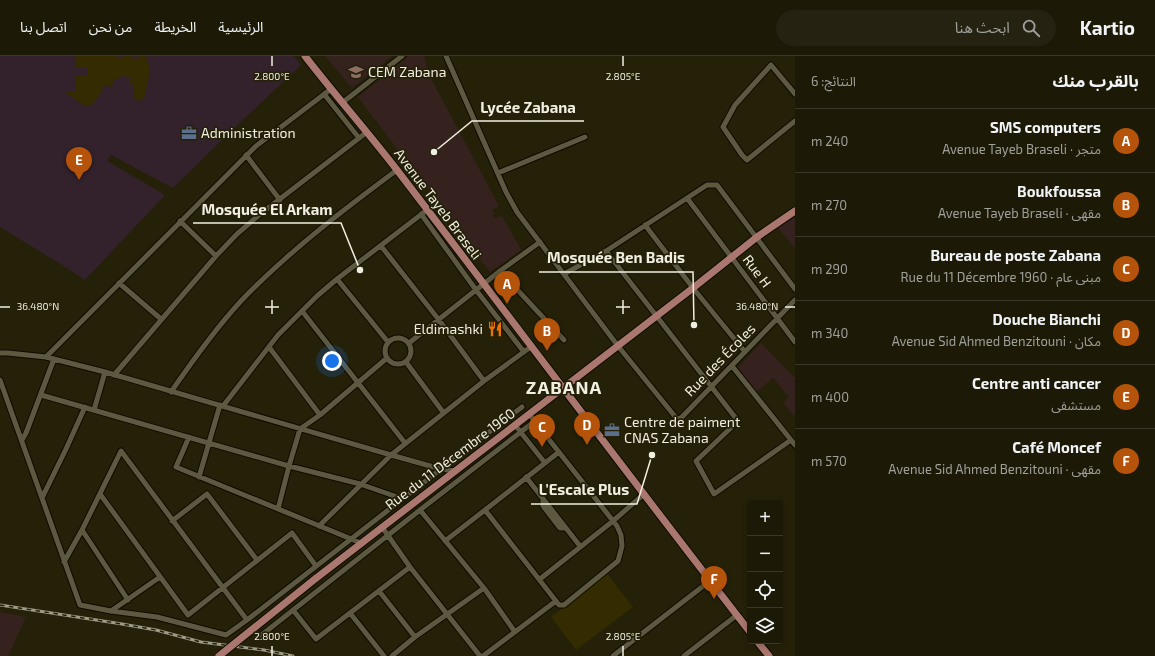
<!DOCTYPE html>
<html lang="ar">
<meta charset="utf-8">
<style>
body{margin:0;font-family:"Exo 2","Noto Sans Arabic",sans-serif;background:#252211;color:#f1f3f6;direction:rtl}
.controls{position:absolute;right:12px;bottom:12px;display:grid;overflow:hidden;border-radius:4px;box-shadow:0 2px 6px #0003}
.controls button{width:36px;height:36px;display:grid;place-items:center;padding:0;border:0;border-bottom:1px solid #3a3828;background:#1c1907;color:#f1f3f6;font:20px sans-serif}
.you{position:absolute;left:332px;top:305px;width:14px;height:14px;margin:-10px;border:3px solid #fff;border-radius:50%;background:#1a73e8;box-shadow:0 0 0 6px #1a73e833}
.badge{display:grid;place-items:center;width:26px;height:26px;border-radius:50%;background:#b45309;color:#fff;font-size:13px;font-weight:700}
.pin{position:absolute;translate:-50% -33px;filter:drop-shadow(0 1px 2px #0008)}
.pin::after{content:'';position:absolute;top:21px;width:14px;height:12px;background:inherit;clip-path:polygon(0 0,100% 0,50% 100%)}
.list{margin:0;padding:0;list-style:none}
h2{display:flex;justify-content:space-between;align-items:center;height:52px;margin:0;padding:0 16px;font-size:17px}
h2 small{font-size:13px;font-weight:400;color:#a0a09b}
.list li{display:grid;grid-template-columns:26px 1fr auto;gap:12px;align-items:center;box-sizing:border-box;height:64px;padding:0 16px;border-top:1px solid #3a3828}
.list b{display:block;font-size:15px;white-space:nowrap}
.list p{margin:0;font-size:13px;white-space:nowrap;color:#a0a09b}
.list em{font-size:13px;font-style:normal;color:#a0a09b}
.icon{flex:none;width:22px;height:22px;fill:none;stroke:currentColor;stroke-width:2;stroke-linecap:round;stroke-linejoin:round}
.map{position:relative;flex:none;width:795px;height:600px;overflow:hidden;direction:ltr}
header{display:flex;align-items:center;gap:24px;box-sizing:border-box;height:56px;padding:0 20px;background:#1c1907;border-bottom:1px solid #3a3828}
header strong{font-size:19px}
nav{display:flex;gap:22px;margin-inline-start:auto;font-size:14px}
.search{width:280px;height:36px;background:#252211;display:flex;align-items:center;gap:10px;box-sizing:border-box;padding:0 14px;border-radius:22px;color:#a0a09b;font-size:15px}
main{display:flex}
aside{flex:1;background:#1c1907}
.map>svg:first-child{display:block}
</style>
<header>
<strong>Kartio</strong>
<div class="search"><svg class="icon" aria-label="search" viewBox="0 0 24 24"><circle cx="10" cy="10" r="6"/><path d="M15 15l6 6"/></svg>ابحث هنا</div>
<nav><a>الرئيسية</a><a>الخريطة</a><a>من نحن</a><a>اتصل بنا</a></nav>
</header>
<main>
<aside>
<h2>بالقرب منك<small>النتائج: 6</small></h2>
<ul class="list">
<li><span class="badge">A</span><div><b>SMS computers</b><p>متجر · Avenue Tayeb Braseli</p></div><em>240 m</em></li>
<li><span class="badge">B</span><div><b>Boukfoussa</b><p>مقهى · Avenue Tayeb Braseli</p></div><em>270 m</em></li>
<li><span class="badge">C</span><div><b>Bureau de poste Zabana</b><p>مبنى عام · Rue du 11 Décembre 1960</p></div><em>290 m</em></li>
<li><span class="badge">D</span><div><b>Douche Bianchi</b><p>مكان · Avenue Sid Ahmed Benzitouni</p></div><em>340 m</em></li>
<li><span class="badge">E</span><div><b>Centre anti cancer</b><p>مستشفى</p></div><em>400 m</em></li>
<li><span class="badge">F</span><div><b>Café Moncef</b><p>مقهى · Avenue Sid Ahmed Benzitouni</p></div><em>570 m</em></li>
</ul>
</aside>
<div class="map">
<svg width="795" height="600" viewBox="0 0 795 600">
<rect width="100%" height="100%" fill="#252109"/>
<!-- education -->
<path fill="#35221e" d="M325,0H392L352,32Z
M409,0H424L428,17L499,150L492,154L495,158L492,160L495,162L502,160L521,194L490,216L358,41Z
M795,161V192L778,172Z
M761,287L795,322V361L783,347L789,341L773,322L755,337L736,314Z
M0,556L26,561L8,600H0Z"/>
<!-- medical -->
<path fill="#33222c" d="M0,0H294L301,9L227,79L173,132L111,99L107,105L165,139L85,224L67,212L0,171Z"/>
<!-- green -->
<path fill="#342c00" d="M76,0H118L119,3L126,0H132L134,4L141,0H146L150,13L144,43L139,45L134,42V29L129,28L131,22L120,19L118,24L114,23L112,31L104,29L100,39L91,49H83L65,36L76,35V19H87V11H76Z
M607,518L633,551L576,594L551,561Z"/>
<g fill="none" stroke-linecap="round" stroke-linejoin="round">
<!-- minor casing -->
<g stroke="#0e0a00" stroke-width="7">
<path id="minor" d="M446,0L506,136L517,156L618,290L677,363L681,362L795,244
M324,38L359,82
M795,38L771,9L735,49L723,71L742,99L747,104L795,65
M342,47L402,0
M246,99L280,144
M498,117L585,81
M687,142L795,286
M421,158L476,234L524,296
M180,165L216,200
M645,169L693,232L745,296
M381,190L439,264L484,325
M606,195L738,365L696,405L714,438L791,384
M500,215L564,284
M564,218L606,195L707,129H717L795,233
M337,223L388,286
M119,227L161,263
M302,255L405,387
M385 295a13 13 0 1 1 26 0a13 13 0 1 1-26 0Z
M409,287L500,215L540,186
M269,291L320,359
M0,297H8L46,301L105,316L391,399L441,413L455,415
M46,301L256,90L331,33
M406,306L443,356
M732,310L795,389
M114,319L216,200L237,178L259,159L367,76
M0,324L80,549L111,555L157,561L226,579L247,564
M171,336C193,304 215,273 241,245C288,196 343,154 397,114
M41,339L289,410L360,428L403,443
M223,350L278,279L317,240L337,223L427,154
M94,354L105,316
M515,369L545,407
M189,381L176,411L361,487
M22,384L26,377L54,303
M199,421L220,349
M526,421L580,490
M100,438L188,559L292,477L316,510
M42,442L66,393L85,351
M543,443V450L560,472H566
M278,453L289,410L300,373L320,359L387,302
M420,454L484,532L515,576
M485,454L559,549H564L618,505L622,490L621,479L617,470L529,358
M172,465L207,438L257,504
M319,470L391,399L484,325L532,290
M382,471L410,511L480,600
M82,474L128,544
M445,485L485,454L559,396
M64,506L82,474L121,395L247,564L441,413L522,351
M540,523L613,465L644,438
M379,535L415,581
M293,554L316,583L410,511
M111,555L160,521
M350,557L384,600
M259,581L420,454L535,365
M392,600L415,581L484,532
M483,600L556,545
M613,600L711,524
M684,600L737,559"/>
</g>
<!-- major casing -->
<g stroke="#0e0a00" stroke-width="9">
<path id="major" d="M305,0C335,39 367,75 397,114C515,268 631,423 750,576
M315,523L693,232L757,181L795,155
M757,585L769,600"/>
</g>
<!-- minor -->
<use href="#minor" stroke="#5d5940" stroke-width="5"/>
<!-- major -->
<use href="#major" stroke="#aa776e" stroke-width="7"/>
<!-- rail casing -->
<g stroke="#9e9b89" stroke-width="3">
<path id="rail" d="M0,549L122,568L156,574L201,586L264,594L293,600"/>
</g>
<!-- rail -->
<use href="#rail" stroke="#252109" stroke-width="1.5" stroke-dasharray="4.5" stroke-linecap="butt"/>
<!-- major-bridge casing -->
<g stroke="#0e0a00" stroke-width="9" stroke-linecap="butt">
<path id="major-bridge" d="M219,600L315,523"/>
</g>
<!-- major-bridge -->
<use href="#major-bridge" stroke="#aa776e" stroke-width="7"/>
</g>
<!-- ticks -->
<path fill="none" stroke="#f1efe1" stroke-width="1.5" d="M272,0V10M623,0V10M272,244V258M623,244V258M0,251H10M265,251H279M616,251H630M785,251H795M272,590V600M623,590V600"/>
<!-- icons -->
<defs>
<g id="school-bare" transform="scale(1.2)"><path d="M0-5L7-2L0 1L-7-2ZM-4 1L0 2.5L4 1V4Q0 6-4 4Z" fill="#8d6e63" stroke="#252109" stroke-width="2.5" paint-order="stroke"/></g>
<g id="office-bare" transform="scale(1.2)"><path d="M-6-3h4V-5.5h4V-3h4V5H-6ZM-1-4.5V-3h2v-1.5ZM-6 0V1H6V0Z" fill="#5c6f8a" stroke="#252109" stroke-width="2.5" paint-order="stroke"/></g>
<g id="restaurant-bare" transform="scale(1.2)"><path d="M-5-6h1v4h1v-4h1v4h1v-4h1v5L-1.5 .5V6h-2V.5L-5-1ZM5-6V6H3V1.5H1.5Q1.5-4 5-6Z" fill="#e8710a" stroke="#252109" stroke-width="2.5" paint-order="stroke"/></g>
</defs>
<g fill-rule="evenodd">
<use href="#school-bare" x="356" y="16"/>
<use href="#office-bare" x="189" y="77"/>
<use href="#restaurant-bare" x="495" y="273"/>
<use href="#office-bare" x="612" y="374"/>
</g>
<g text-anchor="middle" stroke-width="3.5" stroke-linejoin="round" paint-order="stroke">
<!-- poi labels -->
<g font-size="14" fill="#f1efe1" stroke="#252109" text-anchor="start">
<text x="368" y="21">CEM Zabana</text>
<text x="201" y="82">Administration</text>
<text x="483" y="278" text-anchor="end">Eldimashki</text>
<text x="624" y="371">Centre de paiment<tspan x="624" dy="16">CNAS Zabana</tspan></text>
</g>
<!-- street labels -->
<g font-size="14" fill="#f1efe1" stroke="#252109">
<text transform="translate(438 148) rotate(53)" y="5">Avenue Tayeb Braseli</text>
<text transform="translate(757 215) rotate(53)" y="5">Rue H</text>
<text transform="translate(720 304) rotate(-46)" y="5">Rue des Écoles</text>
<text transform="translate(450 403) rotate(-37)" y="5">Rue du 11 Décembre 1960</text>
</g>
<!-- district labels -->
<g font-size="18" font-weight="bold" letter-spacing="1" fill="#f1efe1" stroke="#252109">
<text x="564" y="338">ZABANA</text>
</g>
</g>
<g font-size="10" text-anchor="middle" fill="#f1efe1" stroke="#252109" stroke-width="3.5" stroke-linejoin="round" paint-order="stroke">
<text x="272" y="24">2.800°E</text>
<text x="623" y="24">2.805°E</text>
<text x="38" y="254">36.480°N</text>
<text x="757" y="254">36.480°N</text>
<text x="272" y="584">2.800°E</text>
<text x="623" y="584">2.805°E</text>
</g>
<!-- callouts -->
<path fill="none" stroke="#f1efe1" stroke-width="1.5" d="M434 96L472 65H584M360 214L341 167H193M694 269L693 216H539M652 399L637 448H531"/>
<g fill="#f1efe1" stroke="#252109" stroke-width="1.5">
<circle cx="434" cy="96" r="4"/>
<circle cx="360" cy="214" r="4"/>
<circle cx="694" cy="269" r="4"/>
<circle cx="652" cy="399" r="4"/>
</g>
<g font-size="15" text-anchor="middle" font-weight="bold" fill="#f1efe1" stroke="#252109" stroke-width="3.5" stroke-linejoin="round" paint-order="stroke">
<text x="528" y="57">Lycée Zabana</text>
<text x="267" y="159">Mosquée El Arkam</text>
<text x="616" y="207">Mosquée Ben Badis</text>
<text x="584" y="439">L'Escale Plus</text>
</g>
</svg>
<div class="controls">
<button>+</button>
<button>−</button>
<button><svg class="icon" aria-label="locate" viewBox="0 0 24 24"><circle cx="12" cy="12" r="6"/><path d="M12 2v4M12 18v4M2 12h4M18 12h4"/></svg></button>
<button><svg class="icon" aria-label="layers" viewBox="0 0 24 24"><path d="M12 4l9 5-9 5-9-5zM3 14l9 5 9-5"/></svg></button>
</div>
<div class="you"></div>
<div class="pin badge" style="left:507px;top:248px">A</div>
<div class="pin badge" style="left:547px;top:295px">B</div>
<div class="pin badge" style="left:542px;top:391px">C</div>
<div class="pin badge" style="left:587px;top:389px">D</div>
<div class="pin badge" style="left:79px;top:124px">E</div>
<div class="pin badge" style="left:714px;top:543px">F</div>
</div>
</main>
